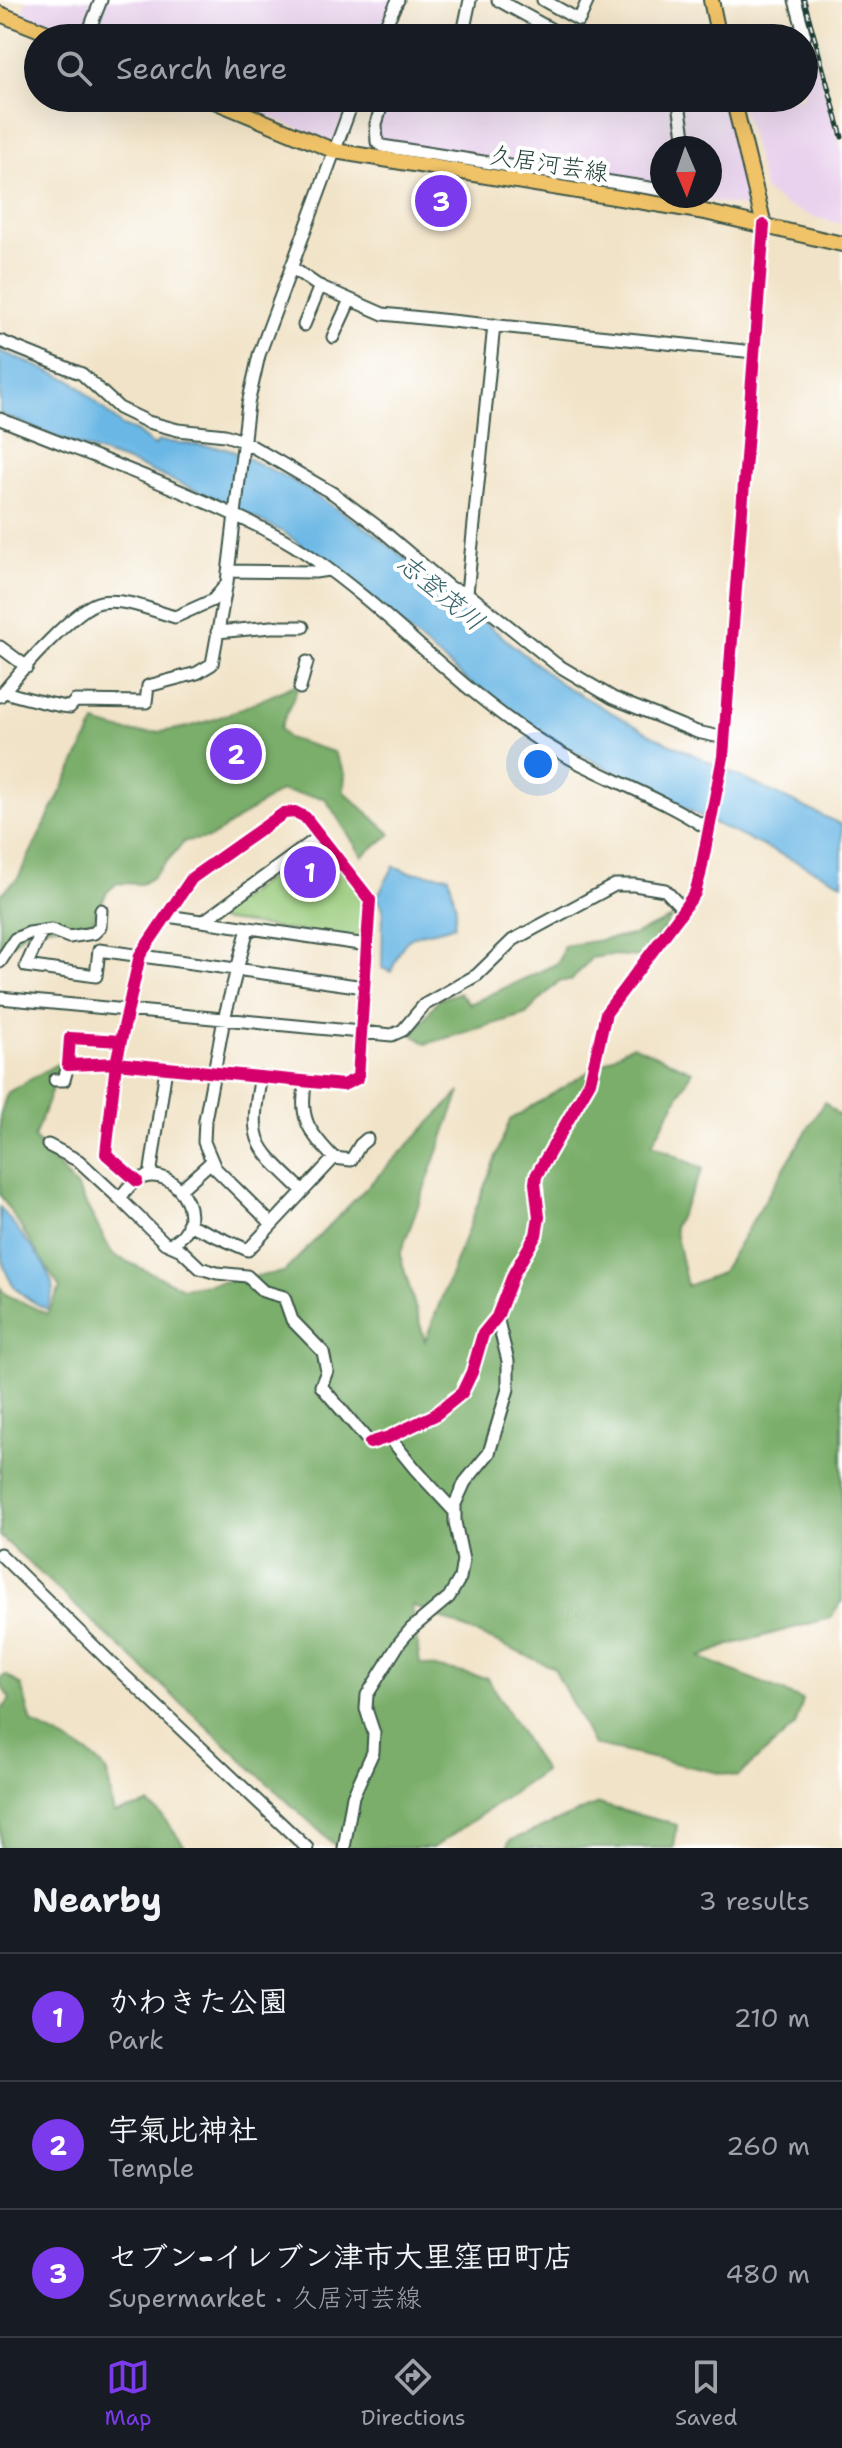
<!DOCTYPE html>
<meta charset="utf-8">
<style>
body{margin:0;font-family:"Shantell Sans","Klee One",sans-serif;background:#242831;color:#f1f3f6}
.compass{position:absolute;left:650px;top:136px;width:72px;height:72px;border-radius:50%;background:#171b24;box-shadow:0 8px 32px #0002;rotate:178deg}
.you{position:absolute;left:538px;top:764px;width:28px;height:28px;margin:-20px;border:6px solid #fff;border-radius:50%;background:#1a73e8;box-shadow:0 0 0 12px #1a73e833}
.badge{display:grid;place-items:center;width:52px;height:52px;border-radius:50%;background:#7c3aed;color:#fff;font-size:26px;font-weight:700}
.pin{position:absolute;translate:-50% -50%;border:4px solid #fff;box-shadow:0 2px 8px #0006}
.list{margin:0;padding:0;list-style:none}
h2{display:flex;justify-content:space-between;align-items:center;height:104px;margin:0;padding:0 32px;font-size:34px}
h2 small{font-size:26px;font-weight:400;color:#9ea1a6}
.list li{display:grid;grid-template-columns:52px 1fr auto;gap:24px;align-items:center;box-sizing:border-box;height:128px;padding:0 32px;border-top:2px solid #363941}
.list b{display:block;font-size:30px;white-space:nowrap}
.list p{margin:0;font-size:26px;white-space:nowrap;color:#9ea1a6}
.list em{font-size:26px;font-style:normal;color:#9ea1a6}
.icon{flex:none;width:44px;height:44px;fill:none;stroke:currentColor;stroke-width:2;stroke-linecap:round;stroke-linejoin:round}
.map{position:relative;flex:none;width:842px;height:1848px;overflow:hidden}
.search{position:absolute;background:#171b24;box-shadow:0 8px 32px #0002;left:24px;right:24px;top:24px;height:88px;display:flex;align-items:center;gap:20px;box-sizing:border-box;padding:0 28px;border-radius:44px;color:#9ea1a6;font-size:30px}
.sheet{height:488px;background:#171b24}
nav{display:flex;justify-content:space-around;align-items:center;box-sizing:border-box;height:112px;border-top:2px solid #363941;background:#171b24;font-size:22px;color:#9ea1a6}
nav a{display:grid;justify-items:center;gap:4px}
nav .on{color:#7c3aed}
.map>svg:first-child{display:block}
</style>
<div class="map">
<svg width="842" height="1848" viewBox="0 0 842 1848">
<rect width="100%" height="100%" fill="#fff"/>
<filter id="ink" filterUnits="userSpaceOnUse"><feTurbulence type="fractalNoise" baseFrequency=".0125" numOctaves="2"/><feDisplacementMap in="SourceGraphic" scale="16" xChannelSelector="R" yChannelSelector="G"/><feConvolveMatrix kernelMatrix="1 2 1 2 8 2 1 2 1" color-interpolation-filters="sRGB"/></filter>
<filter id="wash" filterUnits="userSpaceOnUse"><feTurbulence type="fractalNoise" baseFrequency=".006" numOctaves="4" result="noise"/><feDisplacementMap in="SourceGraphic" scale="32" xChannelSelector="R" yChannelSelector="G"/><feGaussianBlur stdDeviation="1.8" result="paint"/><feColorMatrix in="noise" values="0 0 0 0 0 0 0 0 0 0 0 0 0 0 0 0 0 1.4 0 .05"/><feComposite in="paint" operator="in"/></filter>
<g filter="url(#wash)">
<rect width="100%" height="100%" fill="#f1e3c7"/>
<!-- built -->
<path fill="#e9d2ed" d="M27,0H394L375,38H76L21,16Z
M412,27L484,38H408Z
M807,33L842,151V224L813,217L785,205L765,191L740,98H804V38H792Z
M223,98H350L333,142Z
M384,98H728L746,175L747,207L679,196H710V148H662V193L366,145Z"/>
<!-- green -->
<path fill="#98ca7a" stroke="#5c8457" stroke-width="2" d="M315,844L322,845L365,899V936L359,940L220,920L219,915Z"/>
<!-- forest -->
<path fill="#7aae6a" stroke="#4c764f" stroke-width="2" d="M300,683L280,728L287,738L334,752L345,773L344,792L391,834L362,856L325,798L280,791L210,838L185,841L152,878L141,884L117,883L107,892L92,922L29,929L0,955V895L18,878L95,723C106,726 119,731 131,732C189,738 249,704 300,683Z
M672,918L642,957L612,955L591,958L571,981H559L526,1014L426,1044L412,1034L439,999L459,993L470,1004L558,963L564,946L633,935Z
M632,1045L692,1071L652,1144L703,1169L674,1227L687,1286L721,1273L824,1102L842,1118V1602L830,1618L730,1645L700,1657L803,1700L795,1726L737,1777L593,1745L554,1668L412,1605L420,1664L487,1678L544,1771L433,1848H338L0,1536V1287L5,1294L47,1314L60,1288L0,1195V1116L7,1093L64,1060L61,1077L54,1084L34,1138L78,1189L113,1255L183,1288L284,1272L460,1092L400,1255L425,1341L510,1120Z
M6,1675L21,1685L32,1723C51,1734 99,1753 107,1774C111,1786 110,1800 114,1813L149,1804L163,1817L186,1848H0V1713L10,1699L0,1684V1679Z
M598,1804L677,1825L674,1848H507L509,1841Z"/>
<!-- water -->
<path fill="#6bb7e5" stroke="#457a8c" stroke-width="2" d="M0,351L73,381L122,426L136,431L154,446L159,441L226,448L290,479L371,531L561,684L654,736L842,825V883L722,827L558,743L470,683L365,594L285,533L221,501L134,464L74,444L0,414Z
M394,866L408,872L449,876L456,907L454,925C439,932 418,931 406,942C399,949 395,963 391,972L382,968L383,908L377,897Z
M0,1207L43,1262L54,1288L47,1309C0,1288 0,1263 0,1207Z"/>
</g>
<g filter="url(#ink)">
<g fill="none" stroke-linecap="round" stroke-linejoin="round">
<!-- minor casing -->
<g stroke="#3e564a" stroke-width="15">
<path id="minor" d="M498,0L567,38
M543,0L579,20L588,0
M795,0L805,36
M86,38L101,0
M379,38L398,0
M462,38L470,0
M778,38L803,30
M384,98L376,124L377,142L382,146L662,190
M678,98L686,148
M291,267L317,285L383,314L754,352
M304,325L320,286
M494,325L467,593L556,664L613,698L697,732L725,738
M333,337L350,300
M0,341L82,374L119,408L148,422L178,430L225,435L243,441L334,494L378,527L450,588L467,593
M0,419C77,450 155,478 230,513C258,526 285,538 310,556C390,611 455,686 537,739C591,774 654,793 708,829
M228,571L315,572L328,570
M217,632L271,627H303
M0,647L27,667
M300,688L307,662
M4,691C10,695 62,707 70,707L75,701L146,702L148,686L197,673L212,664L227,582L248,404L259,355L354,98
M0,696C17,675 77,605 101,602C126,598 153,611 175,617L213,600L224,587
M167,916L367,945
M204,921L320,836
M248,928L224,1019L205,1120L204,1142L215,1168L272,1224
M42,931L26,966L96,976L99,950L364,987
M0,962L15,939L29,933L51,930L69,937L94,933L100,927L101,910
M0,998L392,1035L403,1030L424,1005L477,975L513,940L615,885H634L665,890L683,909
M121,1041L70,1038L68,1065L116,1063L343,1085L358,1078L370,900L305,817L295,812L284,813L192,878L140,955L116,1063L106,1154L137,1181
M261,1076C248,1144 255,1145 303,1191
M55,1080H64L68,1065
M48,1145L79,1161L120,1199
M334,1158L351,1160L360,1145L367,1139
M150,1176L166,1068
M181,1189L211,1162
M188,1224L248,1250L334,1158C309,1132 298,1118 306,1081
M170,1244C223,1220 157,1136 120,1199L165,1243L181,1250L200,1268L217,1273L247,1276L263,1291L284,1297L292,1320L323,1352L327,1371L321,1386L370,1443
M389,1437L416,1470L454,1511
M370,1443L389,1437L435,1415L462,1393L472,1372L483,1334L497,1317L514,1273L536,1235L539,1217L535,1183L536,1176L590,1082L606,1013L679,916L695,893L700,875L723,757L725,730L764,225
M0,1554L107,1659L307,1848
M344,1848L353,1796L373,1752L374,1733L366,1709L367,1695L400,1642L411,1629L449,1597L460,1578L463,1560L455,1522V1504L465,1482L489,1453L508,1389V1361L497,1317"/>
</g>
<!-- major casing -->
<g stroke="#3e564a" stroke-width="18">
<path id="major" d="M711,0L719,38
M0,14L60,38
M207,98L335,151L705,212L842,244
M733,98L764,225"/>
</g>
<!-- minor -->
<use href="#minor" stroke="#fff" stroke-width="11"/>
<!-- major -->
<use href="#major" stroke="#f0c369" stroke-width="14"/>
<!-- rail casing -->
<g stroke="#1f3d34" stroke-width="5">
<path id="rail" d="M804,0L842,137"/>
</g>
<!-- rail -->
<use href="#rail" stroke="#fff" stroke-width="2" stroke-dasharray="6" stroke-linecap="butt"/>
<!-- cycleway casing -->
<g stroke="#fff" stroke-width="17">
<path id="cycleway" d="M121,1041L70,1038L68,1065L116,1063L343,1085L358,1078L370,900L305,817L295,812L284,813L192,878L140,955L116,1063L106,1154L137,1181
M370,1443L389,1437L435,1415L462,1393L472,1372L483,1334L497,1317L514,1273L536,1235L539,1217L535,1183L536,1176L590,1082L606,1013L679,916L695,893L700,875L723,757L725,730L764,225"/>
</g>
<!-- cycleway -->
<use href="#cycleway" stroke="#d6006c" stroke-width="12"/>
</g>
</g>
<g text-anchor="middle" stroke-width="8" stroke-linejoin="round" paint-order="stroke">
<!-- street labels -->
<g font-size="24" fill="#1f3d34" stroke="#fff">
<text transform="translate(549 164) rotate(9)" y="8">久居河芸線</text>
</g>
<!-- water labels -->
<g font-size="26" font-style="italic" fill="#366269" stroke="#fff">
<text transform="translate(441 592) rotate(40)" y="9">志登茂川</text>
</g>
</g>
</svg>
<svg class="compass" viewBox="-18 -18 36 36"><path d="M0-13l5 13h-10z" fill="#e53935"/><path d="M0 13l5-13h-10z" fill="#9ea1a6"/></svg>
<div class="you"></div>
<div class="pin badge" style="left:310px;top:872px">1</div>
<div class="pin badge" style="left:236px;top:754px">2</div>
<div class="pin badge" style="left:441px;top:201px">3</div>
<div class="search"><svg class="icon" aria-label="search" viewBox="0 0 24 24"><circle cx="10" cy="10" r="6"/><path d="M15 15l6 6"/></svg>Search here</div>
</div>
<section class="sheet">
<h2>Nearby<small>3 results</small></h2>
<ul class="list">
<li><span class="badge">1</span><div><b>かわきた公園</b><p>Park</p></div><em>210 m</em></li>
<li><span class="badge">2</span><div><b>宇氣比神社</b><p>Temple</p></div><em>260 m</em></li>
<li><span class="badge">3</span><div><b>セブン-イレブン津市大里窪田町店</b><p>Supermarket · 久居河芸線</p></div><em>480 m</em></li>
</ul>
</section>
<nav>
<a class="on"><svg class="icon" aria-label="map" viewBox="0 0 24 24"><path d="M3 6l6-2 6 2 6-2v14l-6 2-6-2-6 2zM9 4v14M15 6v14"/></svg>Map</a>
<a><svg class="icon" aria-label="directions" viewBox="0 0 24 24"><path d="M12 3l9 9-9 9-9-9zM9 14v-3h6M13 9l2 2-2 2"/></svg>Directions</a>
<a><svg class="icon" aria-label="saved" viewBox="0 0 24 24"><path d="M7 4h10v16l-5-4-5 4z"/></svg>Saved</a>
</nav>
